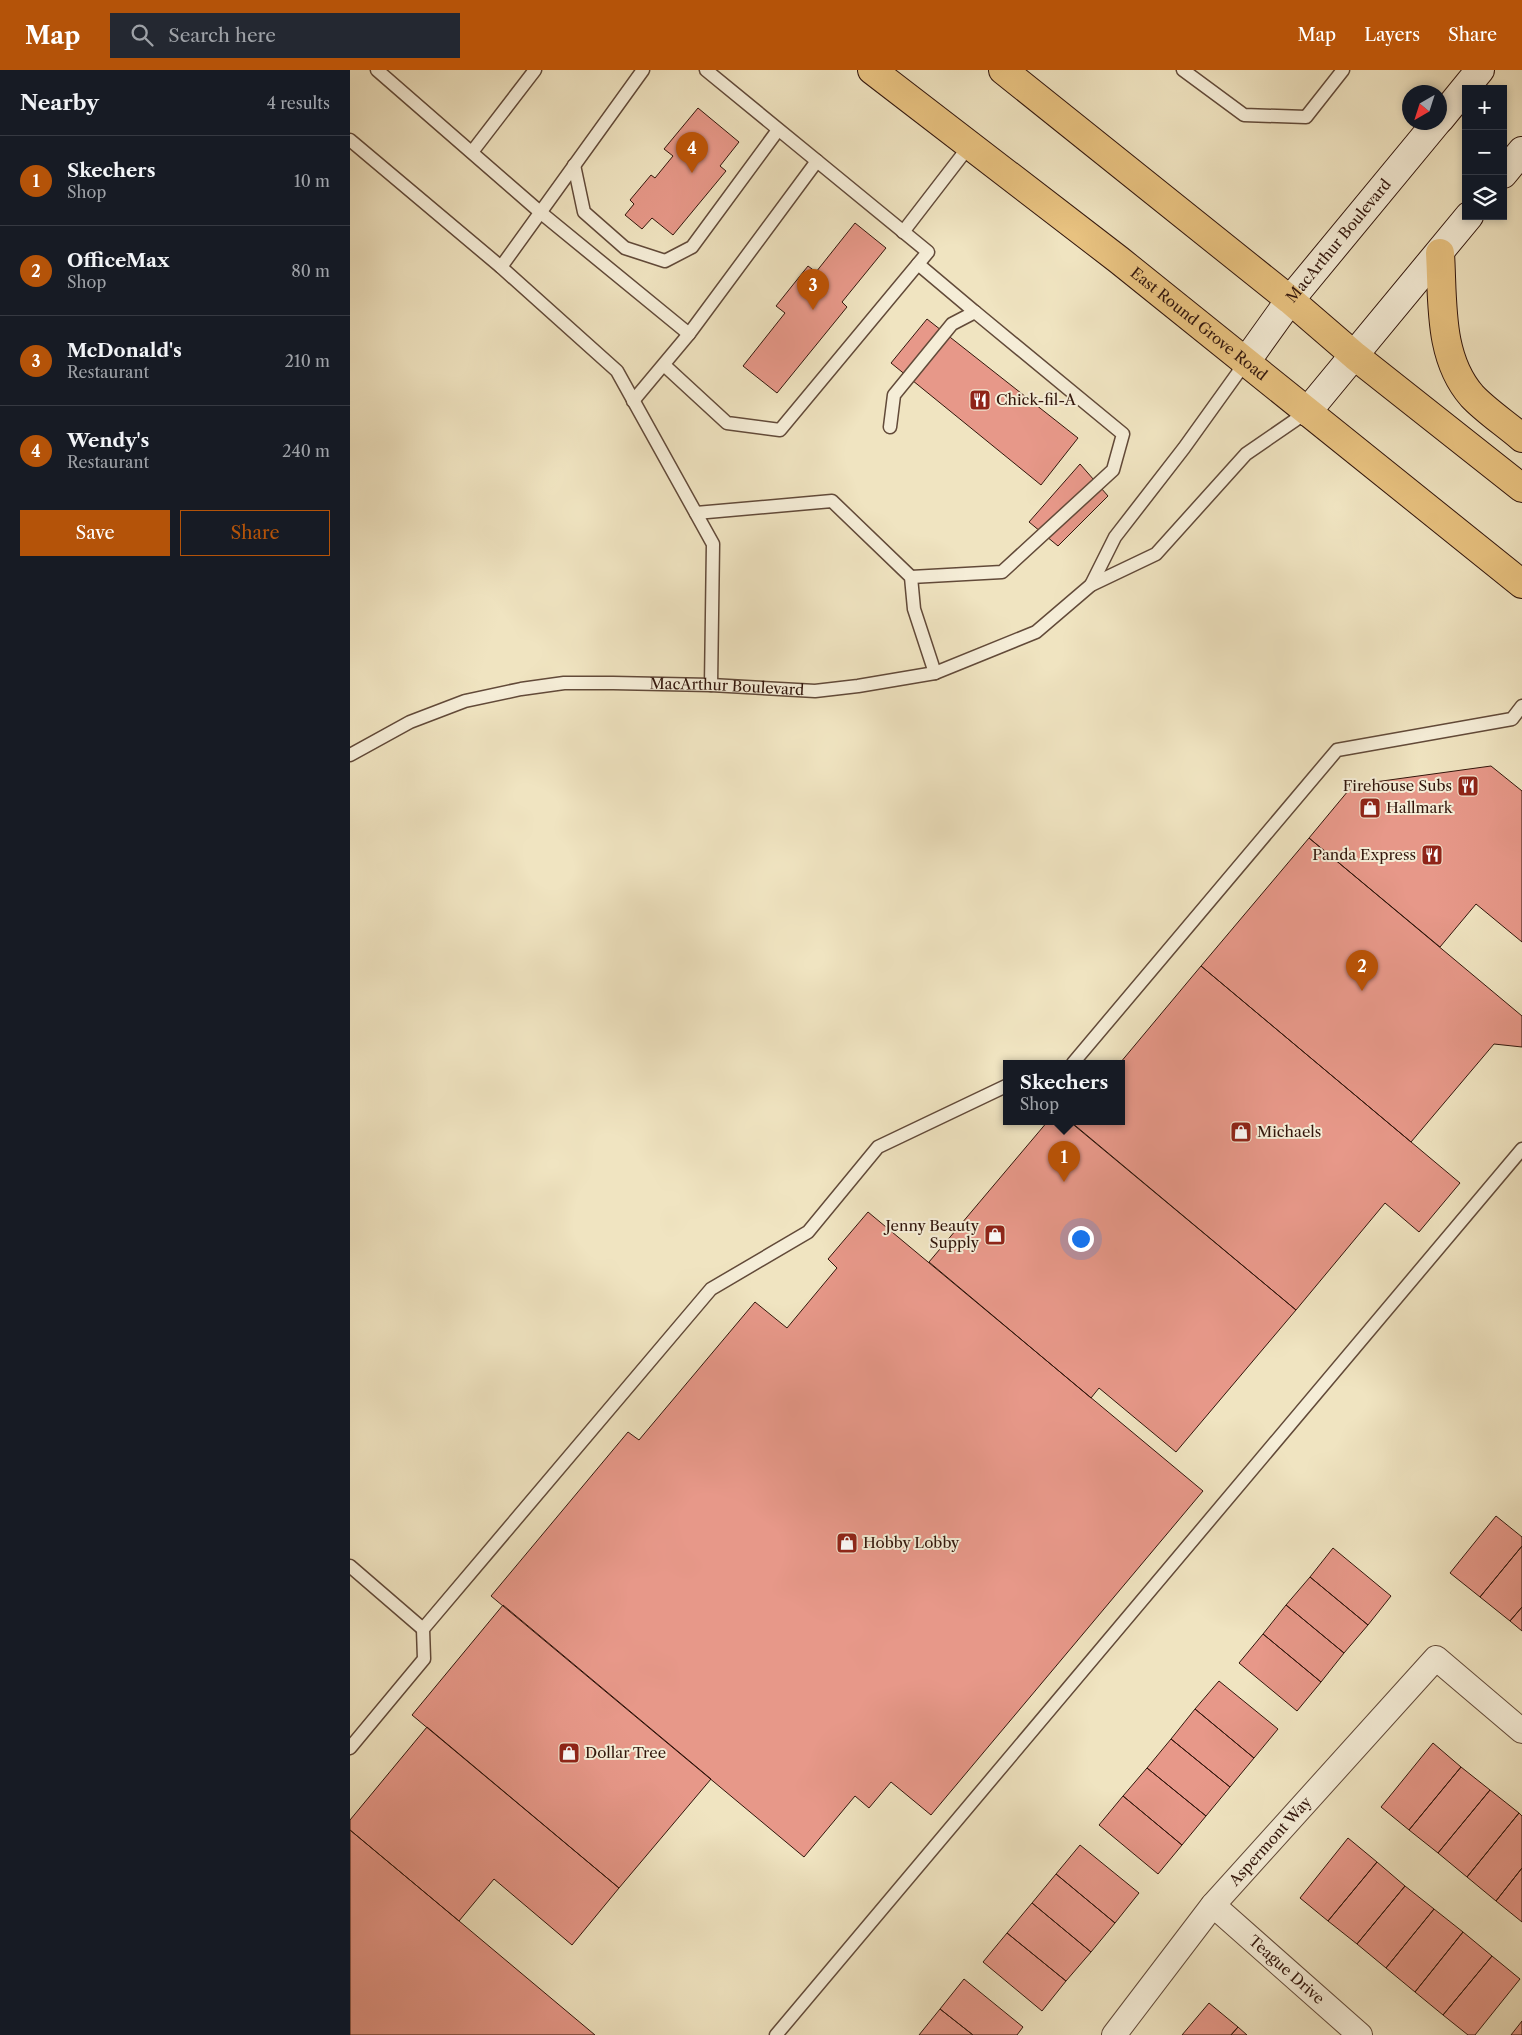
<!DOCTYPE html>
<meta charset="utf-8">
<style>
body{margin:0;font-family:"Libre Caslon Text",serif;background:#242831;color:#f1f3f6}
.controls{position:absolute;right:15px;top:15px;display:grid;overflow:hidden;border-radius:0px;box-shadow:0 2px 8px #0003}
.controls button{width:45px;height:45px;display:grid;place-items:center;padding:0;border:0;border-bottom:1px solid #363941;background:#171b24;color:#f1f3f6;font:25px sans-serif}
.compass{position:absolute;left:1052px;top:15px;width:45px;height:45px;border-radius:50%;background:#171b24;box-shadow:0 2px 8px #0003;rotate:219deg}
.you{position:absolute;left:730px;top:1168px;width:18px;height:18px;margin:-12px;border:4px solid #fff;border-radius:50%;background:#1a73e8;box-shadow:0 0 0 8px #1a73e833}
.badge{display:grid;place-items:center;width:32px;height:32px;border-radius:50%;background:#b45309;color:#fff;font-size:16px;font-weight:700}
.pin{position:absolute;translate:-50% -41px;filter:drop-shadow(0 1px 2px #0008)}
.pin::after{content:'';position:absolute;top:26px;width:18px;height:15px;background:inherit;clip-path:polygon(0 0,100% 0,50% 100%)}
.popup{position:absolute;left:653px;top:990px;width:122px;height:65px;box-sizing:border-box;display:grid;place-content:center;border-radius:0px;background:#171b24;filter:drop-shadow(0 1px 4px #0005);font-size:16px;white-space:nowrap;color:#9ea1a6}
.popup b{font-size:19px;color:#f1f3f6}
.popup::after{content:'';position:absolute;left:50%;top:100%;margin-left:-10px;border:10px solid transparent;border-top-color:#171b24}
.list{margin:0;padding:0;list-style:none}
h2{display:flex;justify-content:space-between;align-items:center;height:65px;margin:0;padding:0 20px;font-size:21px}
h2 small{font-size:16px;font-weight:400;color:#9ea1a6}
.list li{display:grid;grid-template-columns:32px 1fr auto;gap:15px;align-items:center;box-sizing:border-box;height:90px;padding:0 20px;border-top:1px solid #363941}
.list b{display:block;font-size:19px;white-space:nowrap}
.list p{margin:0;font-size:16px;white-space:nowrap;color:#9ea1a6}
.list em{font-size:16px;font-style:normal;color:#9ea1a6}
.actions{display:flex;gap:10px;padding:15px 20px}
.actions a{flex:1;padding:11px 0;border:1px solid #b45309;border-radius:0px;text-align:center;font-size:18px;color:#b45309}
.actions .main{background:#b45309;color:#fff}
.icon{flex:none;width:28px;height:28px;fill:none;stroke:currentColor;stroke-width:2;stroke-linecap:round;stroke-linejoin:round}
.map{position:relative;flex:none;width:1172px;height:1965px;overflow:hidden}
header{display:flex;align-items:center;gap:30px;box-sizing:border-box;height:70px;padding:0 25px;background:#b45309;color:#fff}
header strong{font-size:24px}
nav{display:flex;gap:28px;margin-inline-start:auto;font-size:18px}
.search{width:350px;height:45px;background:#242831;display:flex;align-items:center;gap:12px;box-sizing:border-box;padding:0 18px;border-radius:0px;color:#9ea1a6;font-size:19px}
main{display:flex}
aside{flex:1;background:#171b24}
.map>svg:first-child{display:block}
</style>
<header>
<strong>Map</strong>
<div class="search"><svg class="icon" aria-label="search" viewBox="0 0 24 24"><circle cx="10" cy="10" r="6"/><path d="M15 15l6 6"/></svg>Search here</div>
<nav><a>Map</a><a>Layers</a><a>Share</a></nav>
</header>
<main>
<aside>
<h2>Nearby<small>4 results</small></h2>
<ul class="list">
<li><span class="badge">1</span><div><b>Skechers</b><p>Shop</p></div><em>10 m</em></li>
<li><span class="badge">2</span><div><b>OfficeMax</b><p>Shop</p></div><em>80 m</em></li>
<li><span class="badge">3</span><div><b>McDonald's</b><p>Restaurant</p></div><em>210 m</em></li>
<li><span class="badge">4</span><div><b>Wendy's</b><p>Restaurant</p></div><em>240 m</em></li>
</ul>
<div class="actions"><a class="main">Save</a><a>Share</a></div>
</aside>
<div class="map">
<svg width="1172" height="1965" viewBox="0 0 1172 1965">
<rect width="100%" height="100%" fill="#f0e4c1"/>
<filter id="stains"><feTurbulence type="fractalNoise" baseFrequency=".004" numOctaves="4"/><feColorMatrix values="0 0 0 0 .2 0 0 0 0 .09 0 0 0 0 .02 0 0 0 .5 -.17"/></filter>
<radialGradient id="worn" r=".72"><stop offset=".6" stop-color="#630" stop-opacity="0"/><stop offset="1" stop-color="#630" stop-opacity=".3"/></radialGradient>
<!-- building -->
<path fill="#e79889" stroke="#32160c" d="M348,38L389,72L370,96L376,101L323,165L302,148L292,159L275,145L284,134L280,130L301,105L305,108L323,86L314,79Z
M505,153L536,178L492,232L497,237L427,323L393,296L435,243L426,236L458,196L466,202Z
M577,249L728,368L691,415L541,293Z
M730,394L758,426L708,476L679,452Z
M1141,696L1172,721V872L1126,834L1090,877L959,768L1003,715Z
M959,768L1172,946V977L1144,974L1061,1072L851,896Z
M851,896L1110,1113L1069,1162L1035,1133L946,1240L721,1052L772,1051V993H770Z
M698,1051H719L946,1240L826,1382L749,1318L741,1328L579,1192Z
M518,1142L853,1421L581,1745L541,1712L519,1738L505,1726L454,1787L141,1526L278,1362L289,1370L405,1232L437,1258L487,1198L478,1189Z
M1146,1446L1172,1467V1476L1130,1527L1100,1503Z
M1172,1476V1537L1160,1551L1130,1527Z
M983,1478L1041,1526L1018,1555L960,1507Z
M960,1507L1018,1555L994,1583L936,1535Z
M153,1535L361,1709L269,1818L62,1645Z
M936,1535L994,1583L971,1612L913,1564Z
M1172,1537V1561L1160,1551Z
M913,1564L971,1612L947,1641L889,1593Z
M869,1611L928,1659L904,1688L845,1639Z
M845,1639L904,1688L880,1717L821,1669Z
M77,1657L269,1818L222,1875L144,1809L109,1851L0,1760V1750Z
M821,1669L880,1717L856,1746L797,1698Z
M1083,1673L1111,1697L1059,1760L1031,1737Z
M1111,1697L1140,1720L1088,1783L1059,1760Z
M797,1698L856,1746L832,1775L773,1726Z
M1140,1720L1169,1743L1117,1807L1088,1783Z
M773,1726L832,1775L808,1804L749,1755Z
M1169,1743L1172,1746V1798L1146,1831L1117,1807Z
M0,1760L109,1851L245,1965H0Z
M998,1768L1027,1792L978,1851L950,1828Z
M730,1775L789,1823L765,1853L706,1804Z
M1027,1792L1055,1816L1007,1874L978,1851Z
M1172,1798V1852L1146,1831Z
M706,1804L765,1853L741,1882L682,1833Z
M1055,1816L1084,1839L1036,1898L1007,1874Z
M682,1833L741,1882L716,1911L657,1863Z
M1084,1839L1113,1862L1065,1922L1036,1898Z
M1113,1862L1142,1886L1093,1945L1065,1922Z
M657,1863L716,1911L692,1941L633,1892Z
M1142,1886L1170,1909L1125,1965H1118L1093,1945Z
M614,1909L673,1957L667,1965H623L590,1939Z
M859,1933L888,1957L881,1965H832Z
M590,1939L623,1965H569Z
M1172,1951V1965H1161Z
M888,1957L897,1965H881Z"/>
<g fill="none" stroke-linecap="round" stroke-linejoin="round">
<!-- lane casing -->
<g stroke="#624a39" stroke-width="15">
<g id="lane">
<path d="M27,0L190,142L339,264"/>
<path d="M356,0L467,91"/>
<path d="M833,0L894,45L956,47L993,0"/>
<path d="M0,70L151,197L267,301L363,474L361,615"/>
<path d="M122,82L185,0"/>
<path d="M224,95L234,142L275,178L315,191L342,177L428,60"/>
<path d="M553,162L620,75"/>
<path d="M568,194L625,242"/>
<path d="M151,197L293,0"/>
<path d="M283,331L339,264L467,91L578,182L430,360L377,353L314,295"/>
<path d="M540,357L544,325L602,254L625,242L773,364L763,400L652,502L561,507"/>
<path d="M346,443L482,431L561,507L564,539L585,603"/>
<path d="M741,515L765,467L834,378L895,293"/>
<path id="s1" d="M0,685L60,652L115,631L171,619L214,613H263L361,615L465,621L508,616L585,603L686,562L741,515L806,484L896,384L957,342"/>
<path d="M723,993L987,680L1162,649L1172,636"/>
<path d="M0,1496L73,1559"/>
<path d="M0,1678L74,1589L73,1559L361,1219L458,1162L528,1077L656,1016"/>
<path d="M426,1965L1172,1079"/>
</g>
</g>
<!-- street casing -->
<g stroke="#624a39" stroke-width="26">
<g id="street">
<path id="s2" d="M863,1835L1010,1965"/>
<path id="s3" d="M764,1965L863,1835L1086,1588L1172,1661"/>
</g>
</g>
<!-- secondary casing -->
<g stroke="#32160c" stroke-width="30">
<g id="secondary">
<path d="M1090,49L1130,0"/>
<path d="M1153,104L1172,81"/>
<path id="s4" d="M895,293L940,230L1087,52"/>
<path d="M957,342L1119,146"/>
</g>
</g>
<!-- primary casing -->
<g stroke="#32160c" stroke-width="30">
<g id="primary">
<path id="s5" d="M522,0L769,190L1172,514"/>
<path d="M653,0L940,230L1005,286L1172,418"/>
<path d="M1090,183C1093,231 1088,287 1122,326C1136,341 1156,354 1172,368"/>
</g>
</g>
<!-- lane -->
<use href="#lane" stroke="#f5edd7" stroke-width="12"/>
<!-- street -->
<use href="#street" stroke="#f5edd7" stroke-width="24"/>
<!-- secondary -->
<use href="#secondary" stroke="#f5edd7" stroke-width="28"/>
<!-- primary -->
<use href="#primary" stroke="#e8c280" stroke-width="28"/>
</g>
<!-- icons -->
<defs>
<g id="restaurant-square" transform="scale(1.125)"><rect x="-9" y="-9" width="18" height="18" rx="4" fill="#8f2418" stroke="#f5edd7"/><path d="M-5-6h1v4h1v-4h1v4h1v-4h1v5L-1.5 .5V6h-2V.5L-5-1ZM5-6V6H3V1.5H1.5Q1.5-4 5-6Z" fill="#fff"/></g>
<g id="shop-square" transform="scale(1.125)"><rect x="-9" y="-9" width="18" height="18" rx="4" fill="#8f2418" stroke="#f5edd7"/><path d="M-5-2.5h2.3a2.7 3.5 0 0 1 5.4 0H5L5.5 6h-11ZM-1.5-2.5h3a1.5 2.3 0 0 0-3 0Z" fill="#fff"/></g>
</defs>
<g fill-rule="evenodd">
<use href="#restaurant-square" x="630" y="330"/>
<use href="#restaurant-square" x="1118" y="716"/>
<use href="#shop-square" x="1020" y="738"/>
<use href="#restaurant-square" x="1082" y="785"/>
<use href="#shop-square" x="891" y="1062"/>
<use href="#shop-square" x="645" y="1165"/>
<use href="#shop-square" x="497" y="1473"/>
<use href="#shop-square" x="219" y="1683"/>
</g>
<g text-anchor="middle" stroke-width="4" stroke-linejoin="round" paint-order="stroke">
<!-- street labels -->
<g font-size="15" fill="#32160c" stroke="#f5edd7">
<text dy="5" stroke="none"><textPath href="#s4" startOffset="154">MacArthur Boulevard</textPath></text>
<text dy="5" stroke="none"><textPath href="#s5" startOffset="414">East Round Grove Road</textPath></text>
<text dy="5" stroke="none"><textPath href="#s1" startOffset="391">MacArthur Boulevard</textPath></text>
<text dy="5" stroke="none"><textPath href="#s3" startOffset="249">Aspermont Way</textPath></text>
<text dy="5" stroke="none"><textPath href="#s2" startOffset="98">Teague Drive</textPath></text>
</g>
<!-- poi labels -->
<g font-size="15" fill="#32160c" stroke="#f5edd7" text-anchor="start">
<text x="646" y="335">Chick-fil-A</text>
<text x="1102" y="721" text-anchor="end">Firehouse Subs</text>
<text x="1036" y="743">Hallmark</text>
<text x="1066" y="790" text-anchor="end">Panda Express</text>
<text x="907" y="1067">Michaels</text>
<text x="629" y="1161" text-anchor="end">Jenny Beauty<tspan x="629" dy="17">Supply</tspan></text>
<text x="513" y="1478">Hobby Lobby</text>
<text x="235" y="1688">Dollar Tree</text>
</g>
</g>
<rect width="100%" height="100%" filter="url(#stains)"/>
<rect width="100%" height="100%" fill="url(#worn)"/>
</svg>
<div class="controls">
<button>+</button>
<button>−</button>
<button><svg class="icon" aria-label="layers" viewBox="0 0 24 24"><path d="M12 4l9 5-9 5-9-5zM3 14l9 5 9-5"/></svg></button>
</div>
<svg class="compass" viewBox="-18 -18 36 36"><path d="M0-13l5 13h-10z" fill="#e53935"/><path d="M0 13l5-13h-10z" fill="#9ea1a6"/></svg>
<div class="you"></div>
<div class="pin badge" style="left:714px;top:1112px">1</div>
<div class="popup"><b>Skechers</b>Shop</div>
<div class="pin badge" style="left:1012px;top:921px">2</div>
<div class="pin badge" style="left:463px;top:240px">3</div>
<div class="pin badge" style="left:342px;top:103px">4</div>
</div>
</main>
